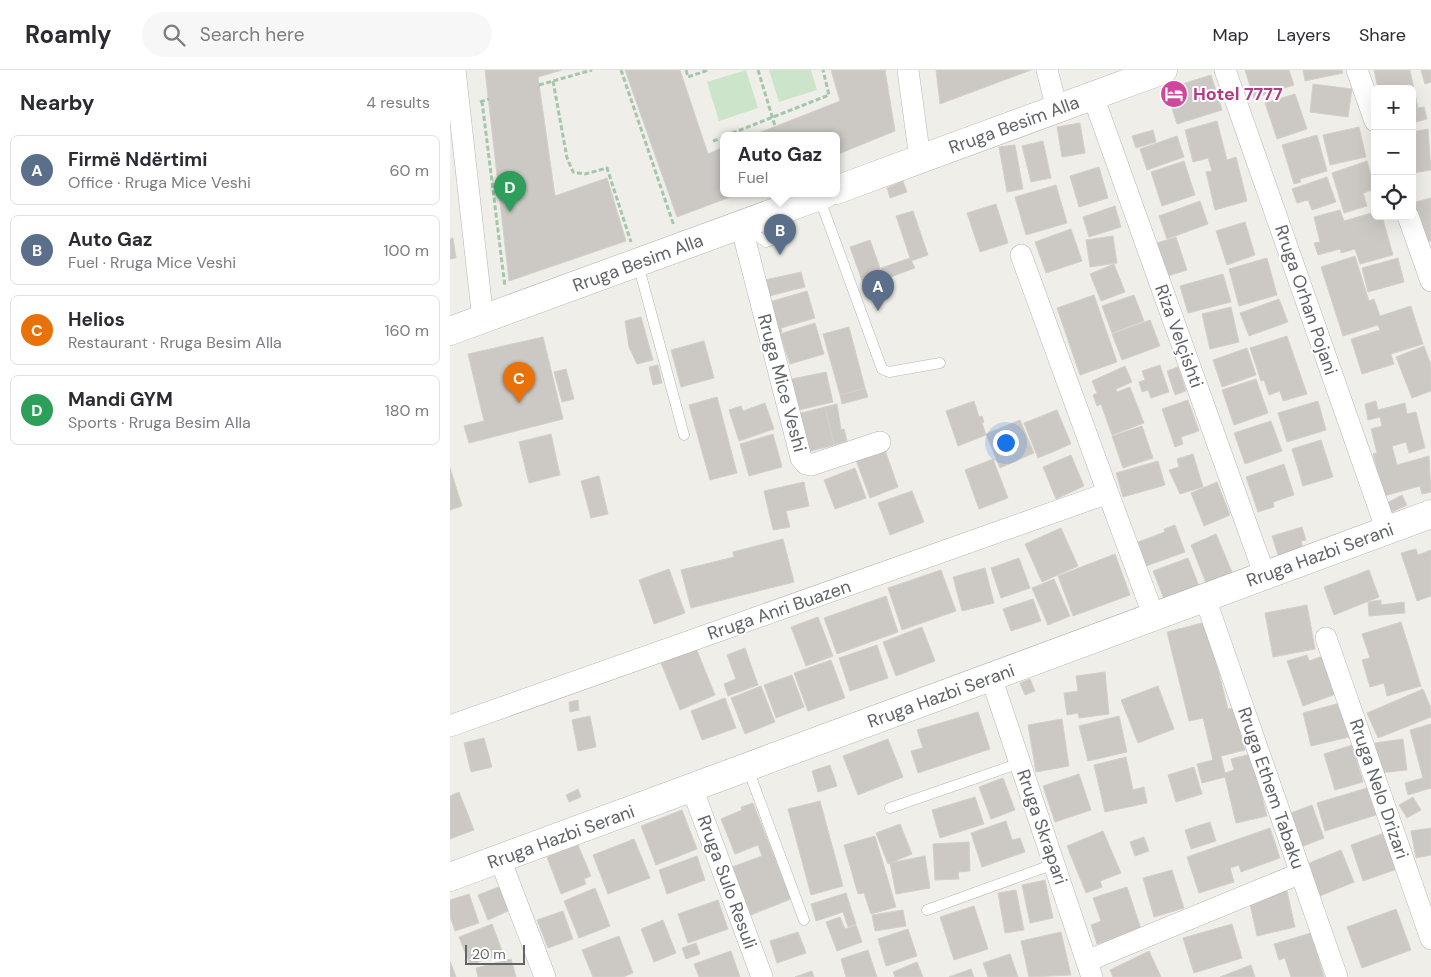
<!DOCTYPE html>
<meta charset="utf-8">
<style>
body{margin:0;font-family:"DM Sans",sans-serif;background:#f7f7f7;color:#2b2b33}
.controls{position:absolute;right:15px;top:15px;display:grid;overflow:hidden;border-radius:8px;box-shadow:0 5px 20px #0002}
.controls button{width:45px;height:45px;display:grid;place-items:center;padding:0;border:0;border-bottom:1px solid #e1e1e2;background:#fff;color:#2b2b33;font:25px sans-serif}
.scale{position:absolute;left:15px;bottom:12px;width:60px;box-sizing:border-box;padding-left:5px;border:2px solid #606467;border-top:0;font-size:14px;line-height:18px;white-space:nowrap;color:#606467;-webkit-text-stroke:4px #fff;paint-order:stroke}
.you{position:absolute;left:555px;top:372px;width:18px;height:18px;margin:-12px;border:4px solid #fff;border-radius:50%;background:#1a73e8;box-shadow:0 0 0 8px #1a73e833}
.badge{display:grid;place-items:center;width:32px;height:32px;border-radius:50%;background:#ea580c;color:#fff;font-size:16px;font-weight:700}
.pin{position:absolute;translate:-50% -41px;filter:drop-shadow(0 1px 2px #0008)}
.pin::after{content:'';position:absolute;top:26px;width:18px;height:15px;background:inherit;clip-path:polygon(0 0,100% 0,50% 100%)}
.popup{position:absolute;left:270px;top:62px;width:120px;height:65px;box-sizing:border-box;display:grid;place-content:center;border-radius:8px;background:#fff;filter:drop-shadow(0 1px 4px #0005);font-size:16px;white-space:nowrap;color:#7c7c81}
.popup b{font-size:19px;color:#2b2b33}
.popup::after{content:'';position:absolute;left:50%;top:100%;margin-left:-10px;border:10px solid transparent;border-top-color:#fff}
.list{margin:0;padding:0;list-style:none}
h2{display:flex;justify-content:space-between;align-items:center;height:65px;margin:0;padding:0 20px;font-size:21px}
h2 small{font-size:16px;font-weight:400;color:#7c7c81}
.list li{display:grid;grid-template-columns:32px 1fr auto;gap:15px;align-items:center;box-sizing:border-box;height:70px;margin:0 10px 10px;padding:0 10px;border:1px solid #e1e1e2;border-radius:8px}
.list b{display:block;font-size:19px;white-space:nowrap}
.list p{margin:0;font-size:16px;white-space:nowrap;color:#7c7c81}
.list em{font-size:16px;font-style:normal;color:#7c7c81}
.icon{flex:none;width:28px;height:28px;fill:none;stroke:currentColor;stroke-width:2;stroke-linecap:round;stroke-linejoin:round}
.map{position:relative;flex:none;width:981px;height:907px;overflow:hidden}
header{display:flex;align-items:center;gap:30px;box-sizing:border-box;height:70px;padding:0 25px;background:#fff;border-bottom:1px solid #e1e1e2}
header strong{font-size:24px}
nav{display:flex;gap:28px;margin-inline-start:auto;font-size:18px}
.search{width:350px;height:45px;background:#f7f7f7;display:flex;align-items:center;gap:12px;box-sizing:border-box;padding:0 18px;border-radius:28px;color:#7c7c81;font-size:19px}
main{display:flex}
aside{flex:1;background:#fff}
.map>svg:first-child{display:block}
</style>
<header>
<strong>Roamly</strong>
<div class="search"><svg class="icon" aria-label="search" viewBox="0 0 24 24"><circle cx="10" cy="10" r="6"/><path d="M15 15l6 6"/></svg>Search here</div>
<nav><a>Map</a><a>Layers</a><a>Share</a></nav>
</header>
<main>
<aside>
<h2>Nearby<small>4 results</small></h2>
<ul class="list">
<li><span class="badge" style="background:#5c6f8a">A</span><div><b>Firmë Ndërtimi</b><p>Office · Rruga Mice Veshi</p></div><em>60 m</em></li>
<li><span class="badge" style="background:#5c6f8a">B</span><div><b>Auto Gaz</b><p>Fuel · Rruga Mice Veshi</p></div><em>100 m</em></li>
<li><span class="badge" style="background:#e8710a">C</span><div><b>Helios</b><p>Restaurant · Rruga Besim Alla</p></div><em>160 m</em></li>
<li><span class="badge" style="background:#2e9e5b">D</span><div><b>Mandi GYM</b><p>Sports · Rruga Besim Alla</p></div><em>180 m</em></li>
</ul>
</aside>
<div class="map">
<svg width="981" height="907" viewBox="0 0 981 907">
<rect width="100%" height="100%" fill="#f0eee9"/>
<!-- green -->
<path fill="#cce4c9" d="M296,0L308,38L269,51L257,12Z
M319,0H361L367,20L329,32Z"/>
<!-- building -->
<path fill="#ccc9c5" stroke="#d4cfc8" d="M35,0H112L88,7L105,126L157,108L176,171L59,211Z
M175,0H230L258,84L274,77V124H288L227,147Z
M381,0H435L445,61L386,85V66H301L390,31Z
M486,0H581L490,34Z
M795,0H839L844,15L804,28Z
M853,0H892L893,3L855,11Z
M924,0H960L968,38L974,37L977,49L962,53V19H928Z
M971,0H981V12L975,14Z
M761,5L772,40L727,54L716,19Z
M863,14L902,19L898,47L860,42Z
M845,24L857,59L827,69L815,33Z
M767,51L777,90L786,87L797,131L765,140L756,102L762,101L758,88L743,92L735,60Z
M630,53L635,83L612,87L607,57Z
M909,57L916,87L880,95L873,65Z
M978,59L981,100L962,103V62Z
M703,60L706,72L686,78L682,66Z
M867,65L877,101L850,109L851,112L844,114L832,75Z
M727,66L734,87L697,100L690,79Z
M593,71L601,108L581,112L572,76Z
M565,75L573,119L557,122L549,77Z
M734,91L745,125L712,136L701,102Z
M917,91L925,119L913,123L917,136L894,143L882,103Z
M649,97L658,128L629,137L620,106Z
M877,107L886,132L862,140L858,130L847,133L842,119Z
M453,111L457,122L440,128L437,118Z
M606,115L617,153L576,165L565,127Z
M981,128V171L972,173L962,133Z
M750,131L758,154L717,169L709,146Z
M546,134L558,173L530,182L517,143Z
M665,136L671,157L639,167L633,147Z
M890,140L894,151L925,142V146H932L943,185L910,194L905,179L891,183L890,179L868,185L864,173L870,172L864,147Z
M463,141L478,185L461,191L446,146Z
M795,152L805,185L777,195L766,161Z
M621,159L632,191L596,203L585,172Z
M663,166L667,193L640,197L636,170Z
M726,167L737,200L718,206L707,173Z
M3,168L6,188L0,189V169Z
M420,170L434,209L414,216L400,177Z
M905,186L919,231L924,229L930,246L961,236L973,274L941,284L944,294L912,304L901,269L930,260L928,255L893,266L871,197Z
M460,188L465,198L435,209L431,198Z
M817,188L827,225L789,236L779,199Z
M948,188L954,212L918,222L912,198Z
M664,194L675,222L651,231L640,204Z
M351,202L355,217L319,226L315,210Z
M773,204L781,232L738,243L730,216Z
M357,221L365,248L331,258L332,262L323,265L316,233Z
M644,225L667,292L630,305L607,238Z
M684,225L694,251L662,263L652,236Z
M829,229L838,252L799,266L790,243Z
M781,237L789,272L760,279L752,244Z
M191,247L203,290L187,294L179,277L175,251Z
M700,250L710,276L672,290L662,264Z
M365,253L374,284L340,294L330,264Z
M399,257L415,318L390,325L373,264Z
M837,266L857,324L833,331L830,321L819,325L814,310L811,311L800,278Z
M93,267L113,349L19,373L14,356L34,351L18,284Z
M254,271L264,308L231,317L221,280Z
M974,276L981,295V321L962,328L946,287Z
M797,278L806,305L772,317L763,290Z
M208,295L212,313L203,315L199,297Z
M710,295L719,322L701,328L698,320L692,322L689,312L695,310L692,301Z
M675,296L682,312L666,319L667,322L680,317L694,353L662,365L651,334L647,336L643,325L647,323L642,311Z
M728,297L736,321L725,325L717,301Z
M116,299L124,329L112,332L104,302Z
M376,302L383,332L349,340L342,309Z
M806,309L818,343L784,355L772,320Z
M415,318L418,327L392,334L390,325Z
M267,327L287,403L260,410L239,335Z
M738,330L749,361L731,367L733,374L725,377L712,339Z
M524,331L529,347L532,346L534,352L532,353L536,365L508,376L496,341Z
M868,331L876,360L837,372L828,343Z
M926,331L928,340L955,333L957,344L966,342L975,378L959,383L956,372L942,376L947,395L979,386L981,422L972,424L970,416L934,426L923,384L927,383L921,359L932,356L930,347L918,350L915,334Z
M315,333L324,359L289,371L279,340L291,336L293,341Z
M387,334L391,360L394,359L397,371L384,375L375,337Z
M375,337L384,375L357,382L347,344Z
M607,340L621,374L588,388L574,353Z
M570,350L584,383L550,398L536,364Z
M821,351L832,381L795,394L784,363Z
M692,356L703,388L673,398L662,366Z
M101,364L110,405L79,413L69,372Z
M323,364L332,397L299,406L290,374Z
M871,370L883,407L853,416L842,379Z
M435,380L448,417L420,428L406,390Z
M743,384L753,417L730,424L719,400L729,397L727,389Z
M621,385L634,416L606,429L593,397Z
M543,389L558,428L529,439L515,400Z
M708,391L715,415L673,427L666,403Z
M834,394L844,425L823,432L824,437L808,442L796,407Z
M0,398L12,436L0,440Z
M405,398L416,428L385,439L374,410Z
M149,406L158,444L141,448L131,411Z
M354,412L359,436L336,441L340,457L323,460L314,421Z
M767,412L780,445L754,456L741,423Z
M462,421L474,452L440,465L428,433Z
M952,425L957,435L940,443L935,434Z
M725,455L735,482L696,496L688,472L715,462L714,459Z
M852,457L856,470L851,471L854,483L830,491L822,466Z
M611,458L628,496L592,512L575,474Z
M766,464L782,502L756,513L741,475Z
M333,469L344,512L241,538L231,500L284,487L283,482Z
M966,479L968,485L981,480V526L967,531L951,483Z
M665,484L680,525L623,546L608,506Z
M569,488L580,518L551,528L541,498Z
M738,488L749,516L714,529L703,501Z
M535,498L544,533L512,541L503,507Z
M219,499L235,543L204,554L189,510Z
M491,500L506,541L452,560L438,518Z
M919,500L929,527L884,545L874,517Z
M604,509L620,546L598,555L582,518Z
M436,526L448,562L387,584L374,548Z
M583,529L591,551L561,561L553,539Z
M931,530V535L954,532L955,543L919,546L918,532Z
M857,535L865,579L823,587L815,543Z
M368,547L383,586L356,596L341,557Z
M756,552L778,639L784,638L795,680L771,686L775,703L784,700L781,689L801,684L817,746L786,753L775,707L752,713L747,694L763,690L753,648L739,651L717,562Z
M951,552L971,616L937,626L934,613L920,617L912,590L920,588L912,564Z
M472,557L485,591L446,606L433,572Z
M427,575L438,608L400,621L389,588Z
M246,578L265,625L230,640L211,593Z
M295,578L308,615L278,626L274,614L286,609L277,585Z
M857,585L859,591L873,586L886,624L853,636L837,591Z
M381,590L395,628L358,641L344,603Z
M655,602L659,644L629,648L628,643L617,645L614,623L628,621L626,606Z
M342,605L354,637L326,648L314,615Z
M580,609L585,621L575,625L570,613Z
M311,616L325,652L295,664L281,628Z
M708,616L724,659L688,673L671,630Z
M973,619L981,638V647L928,668L917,643Z
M275,628L286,658L252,670L241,641Z
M128,630L129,640L120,642L119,632Z
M890,633L899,667L861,676L853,643Z
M528,642L540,679L468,703L461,681L473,678L467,660Z
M140,646L146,677L128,681L122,650Z
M669,646L677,682L638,691L629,656Z
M612,649L619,696L586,702L578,655Z
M981,654V718L958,725L955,713L973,708L960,660Z
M34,668L42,697L21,702L14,673Z
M438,669L453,707L408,725L393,686Z
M953,669L957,700L929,703L925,673Z
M902,675L913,712L885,720L874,684Z
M676,687L683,720L694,717L697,733L655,742L644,695Z
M380,695L387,716L368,722L362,701Z
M744,697L752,724L726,732L718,705Z
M629,704L641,740L605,752L593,716Z
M553,708L565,740L541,749L529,717Z
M917,718L926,745L875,761L867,733Z
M128,719L131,727L119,732L116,725Z
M9,722L24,760L0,769V726Z
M525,727L534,754L490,768L482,740Z
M963,727L971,740L957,748L949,735Z
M370,731L393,816L361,825L338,739Z
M303,733L341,829L301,845L282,797L312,786L308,775L285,784L271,749L292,740L291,737Z
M862,735L874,768L851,777L838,744Z
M232,740L247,779L206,795L191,756Z
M556,751L562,770L570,768L575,782L532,797L521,763Z
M760,752L766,771L741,779L735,760Z
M450,754L462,784L438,794L426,763Z
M820,758L830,788L791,802L789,795L780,798L784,812L749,823L737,787Z
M981,758V785L966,788L961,761Z
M653,761L671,803L650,811L652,817L636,823L617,776Z
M934,763L947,799L913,811L901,775Z
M425,766L446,837L421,844L414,823L408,824L394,775Z
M694,767L699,781L685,786L680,772Z
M184,769L200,808L158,824L143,785Z
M519,772L520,801L508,802L509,809L485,810L483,774Z
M128,775L141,806L134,809L136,814L111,824L97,787Z
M891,780L904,812L870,826L857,794Z
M247,786L255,810L217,824L209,800Z
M475,786L480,818L446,824L440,793Z
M722,800L734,838L704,847L693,808Z
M595,810L603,848L580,853L572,815Z
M51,816L60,840L38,850L28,825Z
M677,817L691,859L647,874L641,855L651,851L643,828Z
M145,818L160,856L129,868L114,831Z
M566,820L574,860L555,863L548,823Z
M837,821L845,857L807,866L799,830Z
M396,823L406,854L398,857L393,842L366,851L361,834Z
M19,824L29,853L5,861L0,846V830Z
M268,830L278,859L238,873L228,844Z
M524,836L538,879L504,890L490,847Z
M946,839L961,880L912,898L897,857Z
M453,840L456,856L425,861L422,845Z
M113,841L123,869L98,878L87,850Z
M390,847L395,859L406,855L412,872L387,881L376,852Z
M213,850L226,883L204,892L191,859Z
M42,854L53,883L20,895L9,867Z
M782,854L792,888L744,903L733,868Z
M458,859L467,886L436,896L428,869Z
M348,862L356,883L327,893L320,871Z
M611,862L621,905L579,907L571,871Z
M861,863L874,907H841L835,888L829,890L824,874Z
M169,866L183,903L173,907H143L132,880Z
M246,873L250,884L236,889L232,878Z
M418,880L427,907H396L391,889Z
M281,881L290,907H249L244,894Z
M699,881L711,907H663L660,900Z
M560,884L568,907H538L533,893Z
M61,889L66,907H28L26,898Z
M0,891L6,907H0Z
M467,892L473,907H445L443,902Z
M801,895L805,907H770Z
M521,899L524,907H499Z
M362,901L364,907H345Z"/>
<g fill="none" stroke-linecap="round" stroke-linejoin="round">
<!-- lane casing -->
<g stroke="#b4b6b9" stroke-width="11">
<path id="lane" d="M369,127L432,299L439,302L490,293
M294,157L316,172L337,165L338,140
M188,194L234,365
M298,699L354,850
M440,738L570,693
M477,840L604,794"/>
</g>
<!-- street casing -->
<g stroke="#b4b6b9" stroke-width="22">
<path id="street" d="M5,0L33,250
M458,0L470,89
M597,0L607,39
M775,0L937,461
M907,0L925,51
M643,26L815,506
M958,146L981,211
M291,155L351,388L356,394L361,395L430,372
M571,185L658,423
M755,528L887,907
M876,568L981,869
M541,607L642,907
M0,656L658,423L704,547
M242,718L312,907
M50,789L95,907
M637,891L851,803"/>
</g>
<!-- secondary casing -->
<g stroke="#b3b6b9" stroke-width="29">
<path id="secondary" d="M386,120L713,0
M0,261L375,124
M0,807L981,444"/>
</g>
<!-- path -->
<path stroke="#a4c7aa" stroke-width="3" stroke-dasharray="5 2.5" stroke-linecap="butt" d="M171,0L224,156
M236,0L238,7L258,0
M308,0L325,56
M103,11L117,88L123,102L135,104L157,98L181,172
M89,15L142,0
M32,31L55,217
M30,32L39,29
M275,66L379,25L373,0
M263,71L274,67"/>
<!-- lane -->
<use href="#lane" stroke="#fff" stroke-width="10"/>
<!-- street -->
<use href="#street" stroke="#fff" stroke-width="21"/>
<!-- secondary -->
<use href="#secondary" stroke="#fff" stroke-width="28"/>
</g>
<!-- icons -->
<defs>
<g id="hotel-disc" transform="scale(1.4375)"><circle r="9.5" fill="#d1479c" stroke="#fff"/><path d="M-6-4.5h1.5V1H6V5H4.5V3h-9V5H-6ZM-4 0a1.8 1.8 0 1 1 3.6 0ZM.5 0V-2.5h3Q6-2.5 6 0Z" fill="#fff"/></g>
</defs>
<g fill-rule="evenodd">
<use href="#hotel-disc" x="724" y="24"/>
</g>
<g text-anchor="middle" stroke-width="4" stroke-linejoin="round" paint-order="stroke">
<!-- hotel labels -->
<g font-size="18" font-weight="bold" fill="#b23c85" stroke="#fff" text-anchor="start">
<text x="743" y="30">Hotel 7777</text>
</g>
<!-- street labels -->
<g font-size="18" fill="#606467" stroke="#fff">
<text transform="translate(564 55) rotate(-20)" y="6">Rruga Besim Alla</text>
<text transform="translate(188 193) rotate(-20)" y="6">Rruga Besim Alla</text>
<text transform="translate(856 230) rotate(71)" y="6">Rruga Orhan Pojani</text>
<text transform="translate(729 266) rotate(70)" y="6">Riza Velçishti</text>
<text transform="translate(332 313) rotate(75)" y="6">Rruga Mice Veshi</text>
<text transform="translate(870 485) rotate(-20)" y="6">Rruga Hazbi Serani</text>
<text transform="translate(329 540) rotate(-19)" y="6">Rruga Anri Buazen</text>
<text transform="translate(491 626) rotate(-20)" y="6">Rruga Hazbi Serani</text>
<text transform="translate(821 718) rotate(71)" y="6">Rruga Ethem Tabaku</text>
<text transform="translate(929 719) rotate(71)" y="6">Rruga Nelo Drizari</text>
<text transform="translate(592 757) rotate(71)" y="6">Rruga Skrapari</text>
<text transform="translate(111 767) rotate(-20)" y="6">Rruga Hazbi Serani</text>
<text transform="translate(277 812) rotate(70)" y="6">Rruga Sulo Resuli</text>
</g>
</g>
</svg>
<div class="controls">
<button>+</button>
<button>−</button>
<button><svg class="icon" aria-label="locate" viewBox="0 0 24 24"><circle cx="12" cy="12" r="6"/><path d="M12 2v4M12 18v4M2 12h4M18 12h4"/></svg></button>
</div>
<div class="scale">20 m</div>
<div class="you"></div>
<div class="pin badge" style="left:428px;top:241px;background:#5c6f8a">A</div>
<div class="pin badge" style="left:330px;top:185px;background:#5c6f8a">B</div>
<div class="popup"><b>Auto Gaz</b>Fuel</div>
<div class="pin badge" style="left:69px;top:333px;background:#e8710a">C</div>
<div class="pin badge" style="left:60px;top:142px;background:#2e9e5b">D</div>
</div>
</main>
